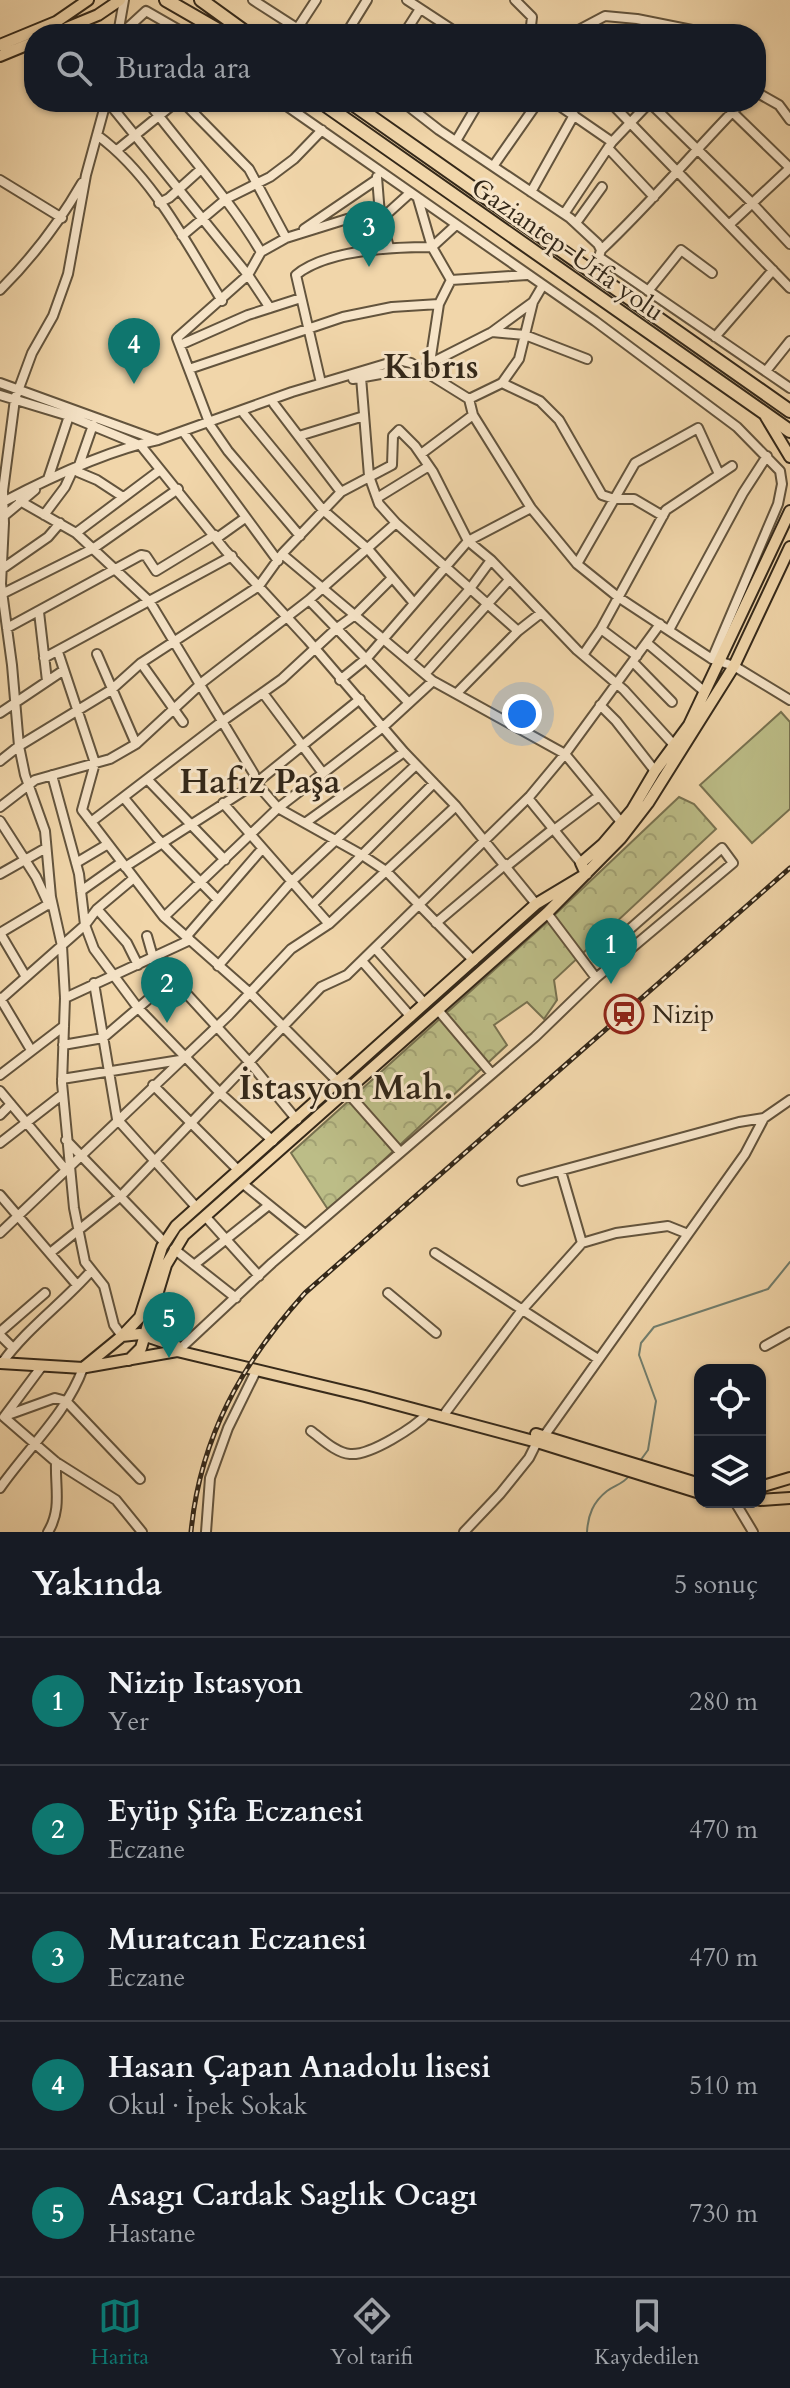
<!DOCTYPE html>
<html lang="tr">
<meta charset="utf-8">
<style>
body{margin:0;font-family:Cardo,serif;background:#242831;color:#f1f3f6}
.controls{position:absolute;right:24px;bottom:24px;display:grid;overflow:hidden;border-radius:16px;box-shadow:0 2px 6px #0004}
.controls button{width:72px;height:72px;display:grid;place-items:center;padding:0;border:0;border-bottom:2px solid #363941;background:#171b24;color:#f1f3f6;font:40px sans-serif}
.you{position:absolute;left:522px;top:714px;width:28px;height:28px;margin:-20px;border:6px solid #fff;border-radius:50%;background:#1a73e8;box-shadow:0 0 0 12px #1a73e833}
.badge{display:grid;place-items:center;width:52px;height:52px;border-radius:50%;background:#0f766e;color:#fff;font-size:26px;font-weight:700}
.pin{position:absolute;translate:-50% -66px;filter:drop-shadow(0 2px 4px #0008)}
.pin::after{content:'';position:absolute;top:42px;width:28px;height:24px;background:inherit;clip-path:polygon(0 0,100% 0,50% 100%)}
.list{margin:0;padding:0;list-style:none}
h2{display:flex;justify-content:space-between;align-items:center;height:104px;margin:0;padding:0 32px;font-size:34px}
h2 small{font-size:26px;font-weight:400;color:#9ea1a6}
.list li{display:grid;grid-template-columns:52px 1fr auto;gap:24px;align-items:center;box-sizing:border-box;height:128px;padding:0 32px;border-top:2px solid #363941}
.list b{display:block;font-size:30px;white-space:nowrap}
.list p{margin:0;font-size:26px;white-space:nowrap;color:#9ea1a6}
.list em{font-size:26px;font-style:normal;color:#9ea1a6}
.icon{flex:none;width:44px;height:44px;fill:none;stroke:currentColor;stroke-width:2;stroke-linecap:round;stroke-linejoin:round}
.map{position:relative;flex:none;width:790px;height:1532px;overflow:hidden}
.search{position:absolute;background:#171b24;box-shadow:0 2px 6px #0004;left:24px;right:24px;top:24px;height:88px;display:flex;align-items:center;gap:20px;box-sizing:border-box;padding:0 28px;border-radius:32px;color:#9ea1a6;font-size:30px}
.sheet{height:744px;background:#171b24}
nav{display:flex;justify-content:space-around;align-items:center;box-sizing:border-box;height:112px;border-top:2px solid #363941;background:#171b24;font-size:22px;color:#9ea1a6}
nav a{display:grid;justify-items:center;gap:4px}
nav .on{color:#0f766e}
.map>svg:first-child{display:block}
</style>
<div class="map">
<svg width="790" height="1532" viewBox="0 0 790 1532">
<defs>
<pattern id="forest-crowns" width="20" height="18" patternUnits="userSpaceOnUse" patternTransform="scale(2)"><rect width="20" height="18" fill="#bcbd87"/><path d="M2 6a3 3 0 1 1 6 0M12 15a3 3 0 1 1 6 0" fill="none" stroke="#a2a274"/></pattern>
</defs>
<rect width="100%" height="100%" fill="#f1d6aa"/>
<filter id="stains"><feTurbulence type="fractalNoise" baseFrequency=".0025" numOctaves="4"/><feColorMatrix values="0 0 0 0 .2 0 0 0 0 .09 0 0 0 0 .02 0 0 0 .5 -.17"/></filter>
<radialGradient id="worn" r=".72"><stop offset=".6" stop-color="#630" stop-opacity="0"/><stop offset="1" stop-color="#630" stop-opacity=".3"/></radialGradient>
<!-- green -->
<path fill="#bcbd87" stroke="#787250" stroke-width="2" d="M781,712L790,722V809L752,843L700,785Z"/>
<!-- forest -->
<path fill="url(#forest-crowns)" stroke="#787250" stroke-width="2" d="M679,797L694,804L716,829L554,980L557,1000L544,1019L527,1002L494,1025L507,1045L329,1211L291,1153L545,924Z"/>
<g fill="none" stroke-linecap="round" stroke-linejoin="round">
<!-- stream -->
<path stroke="#727f6f" stroke-width="2" d="M640,1461L648,1450L656,1401L639,1355L641,1343L654,1327L768,1289L790,1262
M587,1532C588,1515 593,1502 607,1491C615,1485 623,1484 629,1476"/>
<!-- minor casing -->
<g stroke="#63543d" stroke-width="12">
<path id="minor" d="M253,0L306,34
M407,0L459,34
M515,0L532,17L531,26L539,34
M297,29L316,0
M118,34L124,0
M121,34L146,11L186,34
M346,34L367,0
M404,34L420,9
M571,34L605,16L637,19L692,30L696,34
M756,92L779,105L790,120
M106,102L86,175L68,274L53,316L32,353L15,399L3,491L4,523L1,584L12,665L19,746L25,775L45,831L51,897L62,946L65,998L62,1083L74,1208L85,1262L104,1286L114,1325L122,1336
M108,102L248,275L270,308
M148,102C186,152 229,198 261,252
M183,102L249,169L286,238
M281,102L595,321L737,427L780,471L782,484L778,504L712,659
M403,102L439,130L570,218L598,244L601,250L599,257L589,267
M554,102L612,142L564,214
M610,102L790,288
M649,102L751,202L790,244
M722,102L790,168
M97,135C152,175 187,244 222,301
M456,141L479,102
M612,142L650,102
M608,148L654,197
M117,150L176,102
M494,165L538,102
M377,177L380,215L389,247
M0,180L62,218
M531,192L574,115
M418,199L432,247L451,280L439,304L430,363
M159,203L169,198L200,170
M576,223L602,187
M730,224L790,168
M304,229L376,180
M182,236L226,199L270,177L294,159L322,130
M601,250C651,203 694,151 742,102
M599,257L790,388
M451,280L527,275
M0,290C33,257 59,223 82,183
M648,291L681,250L712,273
M492,332L525,335L587,359
M715,337L773,270
M180,345L248,315L301,298
M429,364L492,332L533,302
M189,369L343,317L392,307L439,304
M766,371L790,341
M361,377L369,476L379,504L396,523L518,631
M353,379L397,371L414,373L423,371
M0,383L157,440
M321,383L296,275C326,250 394,247 432,247L456,225
M502,383L519,359L533,302L543,285
M0,395L69,416L137,444
M469,399L502,383L540,401L559,420L602,495L614,499H634L663,516
M274,404L341,492
M244,414L323,510L368,549L413,602
M209,422L177,338L248,275L261,252L286,238L347,219L389,212L410,193
M210,425L228,451L300,536
M184,433L278,561
M299,436L364,416
M142,447L225,550L308,640L404,752L456,806L536,904
M421,454L473,415
M78,468L93,425
M78,472L97,480L123,497
M48,479L69,416
M377,498L429,466
M20,501L76,533L150,602L254,774L256,783L278,808L362,855L386,871L474,961
M3,502C49,478 108,450 158,440L292,392L399,360L411,363L469,399L473,415L531,508L577,564L618,597L712,659L734,666L790,700
M44,515L65,487L71,474
M4,516L35,490
M76,533L160,470
M217,538L245,518
M282,554L433,681L565,754L621,822
M577,564L635,463L698,428L719,474
M2,569L48,537L60,523
M0,595L94,548L178,489
M309,600L409,703
M39,612L47,681
M7,628L141,555L146,556L156,571L215,535
M601,629L637,656
M669,630L743,493L767,456
M647,643L705,692
M58,652L95,763L82,810L164,917L250,993L339,1083L400,1152
M97,654L136,744
M583,655L601,629L666,510L732,466
M44,658L232,556
M408,660L469,590L491,560
M633,662L672,702
M141,663L183,722
M425,674L509,580
M340,680L367,658L468,541L531,508
M263,693L322,772
M457,693L518,631L541,613
M600,705L616,721L655,771
M0,713L64,670
M0,761L19,746L111,690L141,663L259,586L282,554L341,492L392,465L393,436L399,430L415,446L433,472L468,541L491,560L577,650L624,690L674,745
M52,775L79,874L85,925L94,949L138,1008L221,1094L273,1141
M148,780L225,860
M124,798L157,838L218,900
M528,798L581,863
M223,803L329,924
M0,807L35,780L110,759L136,744L204,681L309,600L396,523
M0,821L36,877L49,905
M91,822L224,720L282,679L337,628L355,615L392,578
M305,823L404,752
M554,830L599,796
M76,863L108,844
M507,866L553,829
M125,867L256,783L360,699
M0,874L46,848
M81,891L122,862
M312,905L434,783
M97,909L127,943L138,965
M547,913L596,978
M164,917L278,808L383,727L433,681
M436,923L506,864
M147,936L153,957L250,1063L297,1120
M186,937L262,849
M375,948L425,1004
M362,961L411,1017
M218,966L292,881L416,765
M26,977L0,933L52,902
M94,983L117,1119L197,1208
M0,998L31,1050
M65,998L190,940
M0,1000L85,925L97,909L134,878
M438,1010L492,1074
M63,1045L103,1038L172,979
M0,1075L64,1026
M62,1079L180,1060
M153,1085L239,1171
M0,1091L66,1170
M0,1115L11,1104
M66,1140L165,1243
M0,1143L63,1094
M561,1171L582,1243
M522,1181L739,1122L764,1118L790,1100
M242,1183L305,1234
M0,1195L77,1285
M205,1216L259,1276
M0,1233L229,1015L291,949L329,924L456,806
M174,1249L236,1298
M50,1253L121,1196L321,987L347,975L530,796L565,754L660,624
M435,1253L598,1359
M194,1265L269,1205
M388,1293L436,1333
M0,1332L45,1293
M0,1335L13,1348
M765,1346L790,1332
M181,1348L272,1263L535,1037L596,978L733,863L722,848L631,928
M2,1363C27,1328 63,1303 91,1271
M42,1366L4,1417L56,1462L116,1500L142,1532
M446,1412L522,1310L582,1243L616,1233L668,1226L688,1234
M5,1416L55,1398L66,1401L140,1479
M311,1431C322,1439 336,1453 350,1454C370,1456 415,1427 428,1413
M0,1488C27,1449 67,1413 83,1368
M735,1502L753,1532
M48,1532C62,1509 55,1488 56,1462
M206,1532L210,1478L228,1428L256,1371
M464,1532L500,1494L529,1458L537,1442L542,1439L745,1154L764,1118"/>
</g>
<!-- major casing -->
<g stroke="#342819" stroke-width="14">
<path id="major" d="M52,34L98,15L120,0
M0,45L56,22L88,0
M0,56L34,42
M766,417L790,457
M122,1336L140,1334L178,1347
M129,1360L141,1348L166,1265L184,1235L547,913L621,838L648,803L734,666L790,547
M0,1363L83,1368L122,1336L140,1317L162,1247L176,1226L536,904L586,874L581,863L603,844L632,810L655,771L689,725L790,511
M86,1367L177,1351L365,1396L537,1442L700,1493
M536,1434L700,1484
M760,1487L790,1478
M760,1500L790,1498"/>
</g>
<!-- highway casing -->
<g stroke="#342819" stroke-width="16">
<path id="highway" d="M166,0L225,34
M201,0L248,34
M321,102L790,431
M350,102L790,411"/>
</g>
<!-- minor -->
<use href="#minor" stroke="#f6e4c8" stroke-width="8"/>
<!-- major -->
<use href="#major" stroke="#f1d6aa" stroke-width="10"/>
<!-- highway -->
<use href="#highway" stroke="#f1d6aa" stroke-width="12"/>
<!-- rail casing -->
<g stroke="#342819" stroke-width="5">
<path id="rail" d="M191,1532C200,1437 242,1363 305,1293L790,868"/>
</g>
<!-- rail -->
<use href="#rail" stroke="#f6e4c8" stroke-width="2" stroke-dasharray="6" stroke-linecap="butt"/>
</g>
<!-- icons -->
<defs>
<g id="station-ring" transform="scale(2)"><circle r="9.5" fill="#f6e4c8" stroke="#8f2418" stroke-width="1.5"/><path d="M-3-6H3Q5-6 5-4V2Q5 4 3 4L4.5 6H3L1.5 4h-3L-3 6H-4.5L-3 4Q-5 4-5 2V-4Q-5-6-3-6ZM-3.5-4v3h7v-3ZM-3.5 1v1.5H-2V1ZM2 1v1.5H3.5V1Z" fill="#8f2418"/></g>
</defs>
<g fill-rule="evenodd">
<use href="#station-ring" x="624" y="1014"/>
</g>
<g text-anchor="middle" stroke-width="6" stroke-linejoin="round" paint-order="stroke">
<!-- street labels -->
<g font-size="26" fill="#342819" stroke="#f6e4c8">
<text transform="translate(568 249) rotate(35)" y="9">Gaziantep-Urfa yolu</text>
</g>
<!-- poi labels -->
<g font-size="26" fill="#342819" stroke="#f6e4c8" text-anchor="start">
<text x="652" y="1023">Nizip</text>
</g>
<!-- district labels -->
<g font-size="34" font-weight="bold" fill="#342819" stroke="#f6e4c8">
<text x="431" y="378">Kıbrıs</text>
<text x="260" y="793">Hafız Paşa</text>
<text x="346" y="1099">İstasyon Mah.</text>
</g>
</g>
<rect width="100%" height="100%" filter="url(#stains)"/>
<rect width="100%" height="100%" fill="url(#worn)"/>
</svg>
<div class="controls">
<button><svg class="icon" aria-label="locate" viewBox="0 0 24 24"><circle cx="12" cy="12" r="6"/><path d="M12 2v4M12 18v4M2 12h4M18 12h4"/></svg></button>
<button><svg class="icon" aria-label="layers" viewBox="0 0 24 24"><path d="M12 4l9 5-9 5-9-5zM3 14l9 5 9-5"/></svg></button>
</div>
<div class="you"></div>
<div class="pin badge" style="left:611px;top:984px">1</div>
<div class="pin badge" style="left:167px;top:1023px">2</div>
<div class="pin badge" style="left:369px;top:267px">3</div>
<div class="pin badge" style="left:134px;top:384px">4</div>
<div class="pin badge" style="left:169px;top:1358px">5</div>
<div class="search"><svg class="icon" aria-label="search" viewBox="0 0 24 24"><circle cx="10" cy="10" r="6"/><path d="M15 15l6 6"/></svg>Burada ara</div>
</div>
<section class="sheet">
<h2>Yakında<small>5 sonuç</small></h2>
<ul class="list">
<li><span class="badge">1</span><div><b>Nizip Istasyon</b><p>Yer</p></div><em>280 m</em></li>
<li><span class="badge">2</span><div><b>Eyüp Şifa Eczanesi</b><p>Eczane</p></div><em>470 m</em></li>
<li><span class="badge">3</span><div><b>Muratcan Eczanesi</b><p>Eczane</p></div><em>470 m</em></li>
<li><span class="badge">4</span><div><b>Hasan Çapan Anadolu lisesi</b><p>Okul · İpek Sokak</p></div><em>510 m</em></li>
<li><span class="badge">5</span><div><b>Asagı Cardak Saglık Ocagı</b><p>Hastane</p></div><em>730 m</em></li>
</ul>
</section>
<nav>
<a class="on"><svg class="icon" aria-label="map" viewBox="0 0 24 24"><path d="M3 6l6-2 6 2 6-2v14l-6 2-6-2-6 2zM9 4v14M15 6v14"/></svg>Harita</a>
<a><svg class="icon" aria-label="directions" viewBox="0 0 24 24"><path d="M12 3l9 9-9 9-9-9zM9 14v-3h6M13 9l2 2-2 2"/></svg>Yol tarifi</a>
<a><svg class="icon" aria-label="saved" viewBox="0 0 24 24"><path d="M7 4h10v16l-5-4-5 4z"/></svg>Kaydedilen</a>
</nav>
